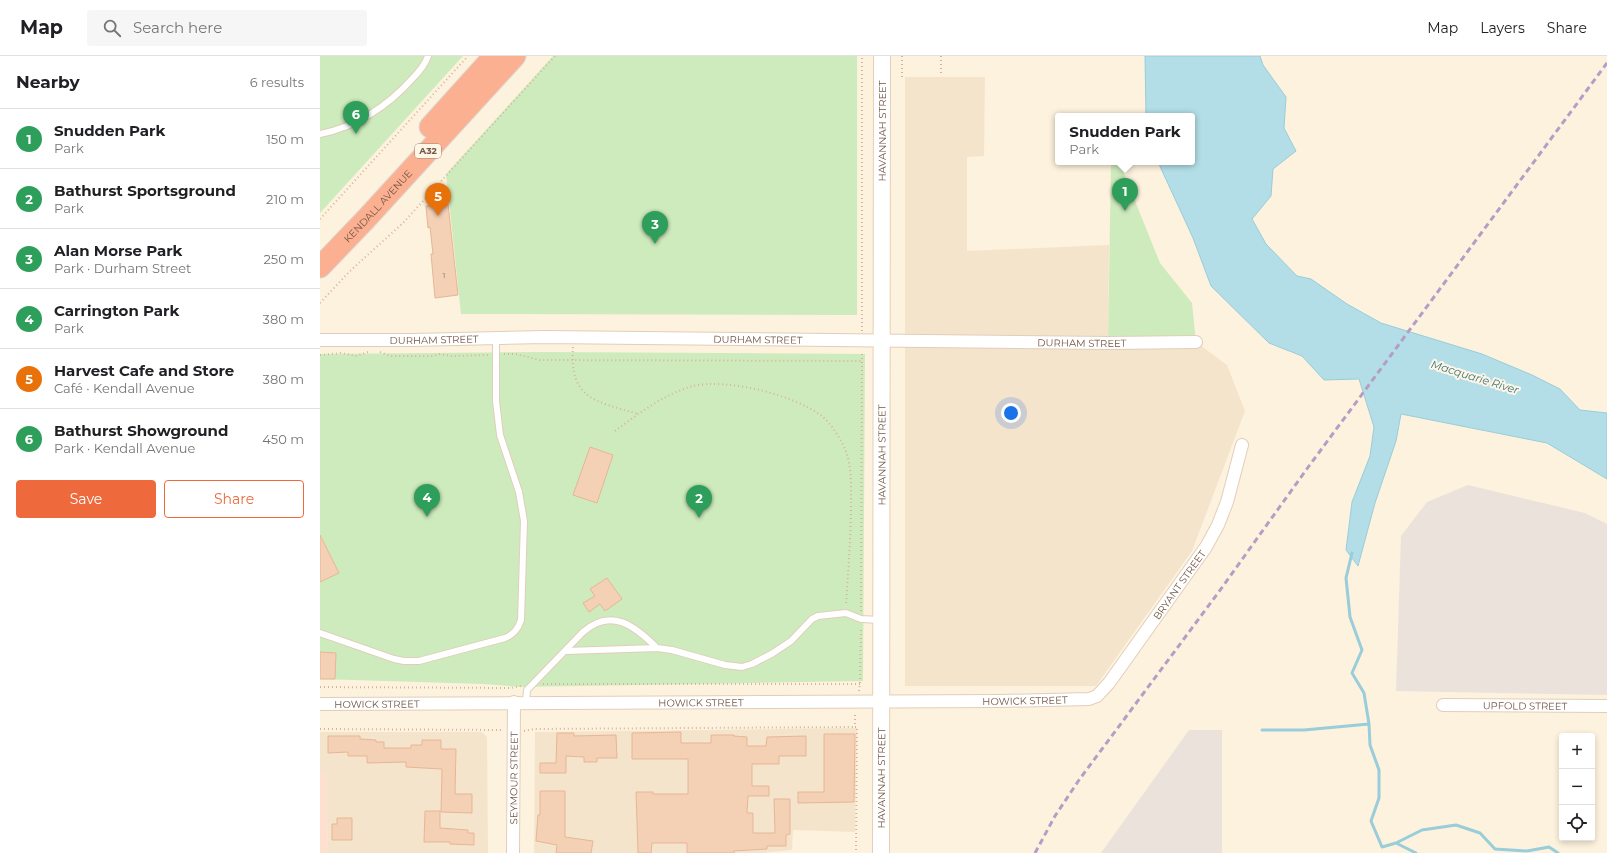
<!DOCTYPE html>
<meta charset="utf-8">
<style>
body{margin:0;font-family:Montserrat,sans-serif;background:#f6f6f6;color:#202124}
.controls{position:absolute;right:12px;bottom:12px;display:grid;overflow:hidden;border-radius:4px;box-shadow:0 2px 6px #0003}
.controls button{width:36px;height:36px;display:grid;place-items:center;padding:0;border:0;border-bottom:1px solid #e0e0e0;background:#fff;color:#202124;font:20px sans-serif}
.you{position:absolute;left:691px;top:357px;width:14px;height:14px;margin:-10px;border:3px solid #fff;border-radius:50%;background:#1a73e8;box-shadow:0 0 0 6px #1a73e833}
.badge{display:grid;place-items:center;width:26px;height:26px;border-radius:50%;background:#ee6a3d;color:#fff;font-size:13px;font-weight:700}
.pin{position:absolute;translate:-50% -33px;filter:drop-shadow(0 1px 2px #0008)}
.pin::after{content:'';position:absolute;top:21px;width:14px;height:12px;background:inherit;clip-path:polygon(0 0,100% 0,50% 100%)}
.popup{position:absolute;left:735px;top:57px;width:140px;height:52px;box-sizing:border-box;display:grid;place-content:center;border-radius:4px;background:#fff;filter:drop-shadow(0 1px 3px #0005);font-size:13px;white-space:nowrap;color:#757577}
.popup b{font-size:15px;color:#202124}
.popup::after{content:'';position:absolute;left:50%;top:100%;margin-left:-8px;border:8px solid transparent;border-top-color:#fff}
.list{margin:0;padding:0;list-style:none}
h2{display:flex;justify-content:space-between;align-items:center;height:52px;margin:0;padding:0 16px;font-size:17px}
h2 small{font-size:13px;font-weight:400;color:#757577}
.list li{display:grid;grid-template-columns:26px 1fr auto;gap:12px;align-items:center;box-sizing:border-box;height:60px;padding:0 16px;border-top:1px solid #e0e0e0}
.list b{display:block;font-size:15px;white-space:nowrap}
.list p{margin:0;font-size:13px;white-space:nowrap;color:#757577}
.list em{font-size:13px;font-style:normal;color:#757577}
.actions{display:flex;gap:8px;padding:12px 16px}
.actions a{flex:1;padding:9px 0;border:1px solid #ee6a3d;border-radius:4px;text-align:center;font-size:14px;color:#ee6a3d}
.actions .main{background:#ee6a3d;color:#fff}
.icon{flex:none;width:22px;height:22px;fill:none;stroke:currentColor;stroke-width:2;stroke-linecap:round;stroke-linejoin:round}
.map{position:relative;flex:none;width:1287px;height:797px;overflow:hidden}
header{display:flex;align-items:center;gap:24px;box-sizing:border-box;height:56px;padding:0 20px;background:#fff;border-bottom:1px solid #e0e0e0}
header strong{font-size:19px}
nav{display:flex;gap:22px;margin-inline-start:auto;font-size:14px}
.search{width:280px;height:36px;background:#f6f6f6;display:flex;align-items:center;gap:10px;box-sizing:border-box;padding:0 14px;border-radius:4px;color:#757577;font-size:15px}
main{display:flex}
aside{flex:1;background:#fff}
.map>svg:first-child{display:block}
</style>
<header>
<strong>Map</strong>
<div class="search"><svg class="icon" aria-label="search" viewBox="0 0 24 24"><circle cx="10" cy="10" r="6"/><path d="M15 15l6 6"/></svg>Search here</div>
<nav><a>Map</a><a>Layers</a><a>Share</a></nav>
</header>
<main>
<aside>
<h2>Nearby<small>6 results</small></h2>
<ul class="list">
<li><span class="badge" style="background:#2e9e5b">1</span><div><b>Snudden Park</b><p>Park</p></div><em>150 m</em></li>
<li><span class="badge" style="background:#2e9e5b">2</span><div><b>Bathurst Sportsground</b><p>Park</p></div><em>210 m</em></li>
<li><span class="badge" style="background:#2e9e5b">3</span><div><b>Alan Morse Park</b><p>Park · Durham Street</p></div><em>250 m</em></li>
<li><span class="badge" style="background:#2e9e5b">4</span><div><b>Carrington Park</b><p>Park</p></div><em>380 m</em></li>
<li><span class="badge" style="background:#e8710a">5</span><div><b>Harvest Cafe and Store</b><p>Café · Kendall Avenue</p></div><em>380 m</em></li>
<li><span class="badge" style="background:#2e9e5b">6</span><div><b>Bathurst Showground</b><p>Park · Kendall Avenue</p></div><em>450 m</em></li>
</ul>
<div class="actions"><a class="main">Save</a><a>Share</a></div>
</aside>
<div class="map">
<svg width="1287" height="797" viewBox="0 0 1287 797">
<rect width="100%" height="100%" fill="#fdf2de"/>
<!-- residential -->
<path fill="#f5e4cc" d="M585,21H665L664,100L647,101V195L789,189L788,287L876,286L907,309L925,355L872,495L776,630H585Z
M537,672L535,776L473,774L472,794L443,797H214L215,676Z
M0,676H162L167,681L168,797H8L6,718L0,717Z"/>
<!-- commercial -->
<path fill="#fee0d1" d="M0,717H6L8,797H0Z"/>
<!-- industrial -->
<path fill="#ebe3db" d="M1148,429L1265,457L1287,468V639L1076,635L1081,480L1107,446Z
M869,674H902V797H781Z"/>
<!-- green -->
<path fill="#ceebbd" d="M0,0H143L0,157Z
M233,0H537V259L141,258L126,118Z
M791,106H801L805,120L840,207L872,247L876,286L788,287Z
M225,296L545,298L543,625L202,631L163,628L0,623V298Z"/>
<!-- water -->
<path fill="#b3dee7" stroke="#98cdd9" d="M825,0H940L943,9L966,41L964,72L976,95L953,113L951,140L932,163L946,188L977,220L991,223L1027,248L1061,267L1162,298L1212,319L1240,333L1260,354L1287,357V423L1227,387L1081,358L1076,385L1055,447L1038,510L1026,494L1032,446L1050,400L1054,371L1039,323L1004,324L982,300L949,287L891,230L873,182L838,106H872V60H826Z"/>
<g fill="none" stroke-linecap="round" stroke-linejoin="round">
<!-- stream -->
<path stroke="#98cdd9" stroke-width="3" d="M1032,497L1026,522L1030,561L1042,594L1032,617L1044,637L1049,668L1050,689L1059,714V742L1051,765L1062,791L1076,787L1102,774L1136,769L1160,777L1175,793L1207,795L1229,791L1238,797
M942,674H984L1049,668
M1076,787L1096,797"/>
</g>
<!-- building -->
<path fill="#f4d0b5" stroke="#e7b695" d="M128,148L138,239L115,242L111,198H113L110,171L108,172L106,150Z
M270,391L293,399L277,447L253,439Z
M0,479L19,517L0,526Z
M287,522L302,543L285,555L280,548L269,556L263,547L275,540L270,533Z
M0,596L16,597L15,623H0Z
M361,676V687H391V679H414V680L427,681V690H446L447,681L486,680V700H459V708H432V730H449V740H428L427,757H433V777H455L454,743H470V778L466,779V790H447V793L414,795V797H367V787H332L331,797H318L316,736H333V738H368V703H312V677Z
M237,677H254V680L296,679L297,702H277V706H264V701L246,700V717H220V707H236Z
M504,678H535L534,746L478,747V736H504Z
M8,680H40V683L56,684V686H64V692H91V689H102V684H121V693H136L135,738H152V757L121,756L122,713L86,711V706L47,707V700H28V696L8,697Z
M220,735H245V781L273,785L271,797H236L237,789L216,785L218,759H220Z
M105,755H120V772L148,774V777H154V789L130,788V786H104Z
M17,762H32V784H12V768H17Z"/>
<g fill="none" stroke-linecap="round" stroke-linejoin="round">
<!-- lane casing -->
<g stroke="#e1ceba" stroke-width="8">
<path id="lane" d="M0,78C36,71 68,50 92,23C99,16 105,9 108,0
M0,577L74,603L84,605H99L185,582C194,578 198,573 201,564L204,465L199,436L180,379L176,345V282
M246,595L337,592L352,594L405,609L422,611L432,608L453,597L471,585L492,563L498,560L526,557L541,563L560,564
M206,646L207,634L263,576C291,551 315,570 337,592"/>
</g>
<!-- street casing -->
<g stroke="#e1ceba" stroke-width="14">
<g id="street">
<path id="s1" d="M0,284H93L225,281L788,287L876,286"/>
<path id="s2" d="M0,648L681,645L769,643L777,640L789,627L886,491L898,469L907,446L922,389"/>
<path id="s3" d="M1123,649L1287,650"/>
<path id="s4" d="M193,797L194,646"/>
</g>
</g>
<!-- secondary casing -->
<g stroke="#e6cfb8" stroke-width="18">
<g id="secondary">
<path id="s5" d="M561,797L562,0"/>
</g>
</g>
<!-- highway casing -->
<g stroke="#ded7d3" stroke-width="23">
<g id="highway">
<path d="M110,71L174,0"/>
<path id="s6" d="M0,211L46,163L195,0"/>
</g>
</g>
<!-- path -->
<path stroke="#d8b399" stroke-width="2" stroke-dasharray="1 3" stroke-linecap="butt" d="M582,0V21
M621,0V19
M0,163L148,0
M0,247L30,215L83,167L235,0
M542,275V0
M253,291C249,344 276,345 318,358
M60,296L70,300H113L120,298L132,300L168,299
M184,298H195L220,304L542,305
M0,299L21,297L36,300L48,296
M295,375C318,358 344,338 373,330C407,322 476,339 503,361C512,369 520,382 525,393C532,410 531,429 531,447C531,481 528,516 526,550
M541,555L542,295
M223,628H540
M0,631L191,632L201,630
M539,635L540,628L541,571
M535,659V671H537L536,797
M0,673L184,674
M204,675L214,673L535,671"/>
<!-- lane -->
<use href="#lane" stroke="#fff" stroke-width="6"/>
<!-- street -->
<use href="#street" stroke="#fff" stroke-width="12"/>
<!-- secondary -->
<use href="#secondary" stroke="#fff" stroke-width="16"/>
<!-- highway -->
<use href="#highway" stroke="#fbb092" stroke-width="21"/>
<!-- rail -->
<path stroke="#b49ec6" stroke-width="3" stroke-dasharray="6 4" stroke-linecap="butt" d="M715,797L735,760L759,724L898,537L989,410L1287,7"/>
</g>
<g text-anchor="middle" stroke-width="4" stroke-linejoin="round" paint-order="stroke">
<!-- number labels -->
<g font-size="8" fill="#947562">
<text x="124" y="222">1</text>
</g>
<!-- shield labels -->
<rect fill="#fff6e5" stroke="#9e8776" stroke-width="1" x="95" y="88" width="26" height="14" rx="3"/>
<g font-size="9" font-weight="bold" fill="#745746">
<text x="108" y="98">A32</text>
</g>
<!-- street labels -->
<g font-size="10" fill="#745746" stroke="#fff6e5">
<text dy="4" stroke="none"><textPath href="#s5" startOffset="722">HAVANNAH STREET</textPath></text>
<text dy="4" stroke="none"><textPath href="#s6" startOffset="84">KENDALL AVENUE</textPath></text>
<text dy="4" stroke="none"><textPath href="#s1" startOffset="114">DURHAM STREET</textPath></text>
<text dy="4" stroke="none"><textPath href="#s1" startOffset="438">DURHAM STREET</textPath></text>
<text dy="4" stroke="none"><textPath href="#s1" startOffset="762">DURHAM STREET</textPath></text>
<text dy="4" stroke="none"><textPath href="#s5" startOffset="398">HAVANNAH STREET</textPath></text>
<text dy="4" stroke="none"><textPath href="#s2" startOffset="916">BRYANT STREET</textPath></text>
<text dy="4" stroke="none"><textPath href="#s2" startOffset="705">HOWICK STREET</textPath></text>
<text dy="4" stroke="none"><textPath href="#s2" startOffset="381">HOWICK STREET</textPath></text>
<text dy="4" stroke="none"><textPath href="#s2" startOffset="57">HOWICK STREET</textPath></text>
<text dy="4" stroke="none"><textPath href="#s3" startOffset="82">UPFOLD STREET</textPath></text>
<text dy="4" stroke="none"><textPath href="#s4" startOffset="75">SEYMOUR STREET</textPath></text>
<text dy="4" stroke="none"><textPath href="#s5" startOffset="75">HAVANNAH STREET</textPath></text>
</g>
<!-- water labels -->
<g font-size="11" font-style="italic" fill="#3c7482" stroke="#fff6e5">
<text transform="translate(1155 321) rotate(17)" y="4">Macquarie River</text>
</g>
</g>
</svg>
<div class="controls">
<button>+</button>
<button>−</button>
<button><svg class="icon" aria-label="locate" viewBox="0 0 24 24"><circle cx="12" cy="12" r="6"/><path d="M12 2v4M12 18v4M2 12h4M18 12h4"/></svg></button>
</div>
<div class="you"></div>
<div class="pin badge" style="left:805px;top:155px;background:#2e9e5b">1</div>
<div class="popup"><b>Snudden Park</b>Park</div>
<div class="pin badge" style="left:379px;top:462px;background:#2e9e5b">2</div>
<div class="pin badge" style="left:335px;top:188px;background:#2e9e5b">3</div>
<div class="pin badge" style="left:107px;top:461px;background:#2e9e5b">4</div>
<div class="pin badge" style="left:118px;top:160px;background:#e8710a">5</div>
<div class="pin badge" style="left:36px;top:78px;background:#2e9e5b">6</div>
</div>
</main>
